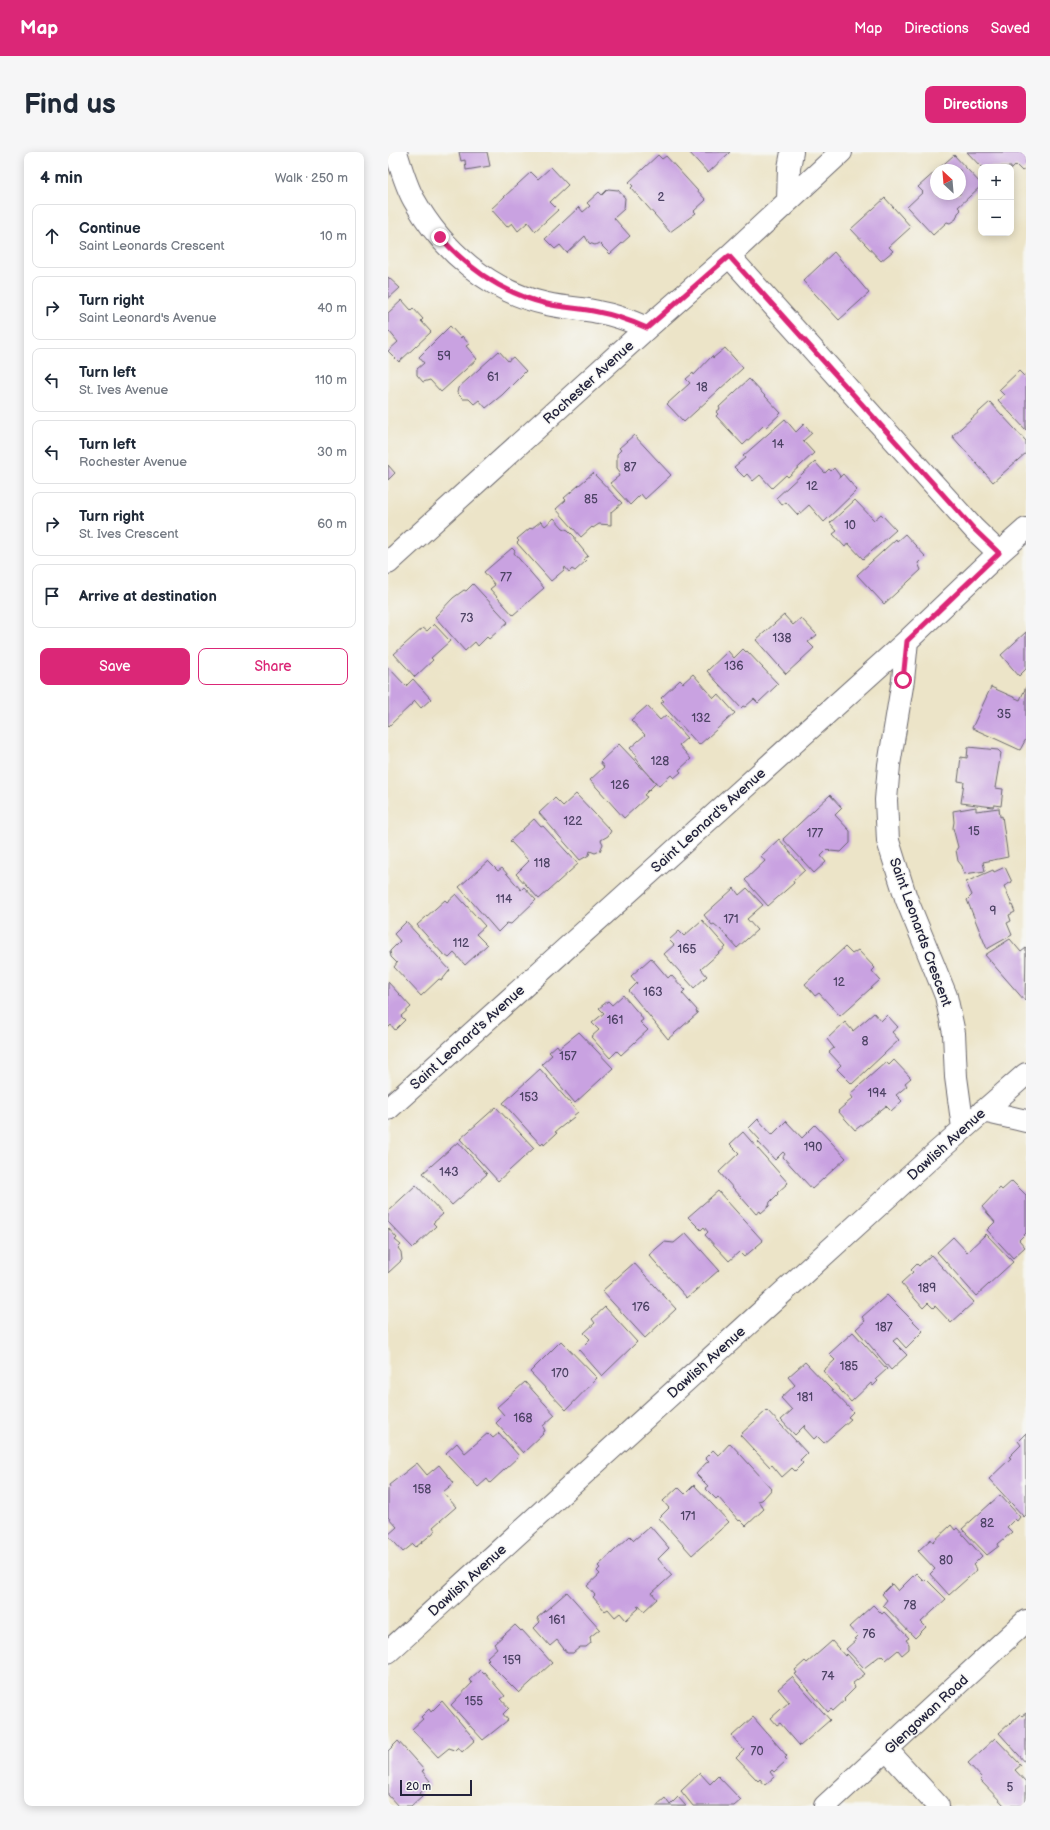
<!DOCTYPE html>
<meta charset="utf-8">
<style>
body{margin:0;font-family:"Balsamiq Sans",sans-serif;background:#f6f6f7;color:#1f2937}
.controls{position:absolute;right:12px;top:12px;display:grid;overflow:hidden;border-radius:8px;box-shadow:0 2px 10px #0003}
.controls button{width:36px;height:36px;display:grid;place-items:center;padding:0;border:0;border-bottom:1px solid #e0e1e3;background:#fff;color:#1f2937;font:20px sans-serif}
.compass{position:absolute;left:542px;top:12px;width:36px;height:36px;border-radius:50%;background:#fff;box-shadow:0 2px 10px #0003;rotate:334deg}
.scale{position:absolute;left:12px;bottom:10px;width:72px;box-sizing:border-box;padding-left:4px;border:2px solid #22223b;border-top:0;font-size:11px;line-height:14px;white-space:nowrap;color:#22223b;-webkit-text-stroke:3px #f6f6f2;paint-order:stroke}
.stop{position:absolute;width:12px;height:12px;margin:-9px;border:3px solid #db2777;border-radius:50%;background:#fff}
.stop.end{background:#db2777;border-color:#fff;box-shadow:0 1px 4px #0008}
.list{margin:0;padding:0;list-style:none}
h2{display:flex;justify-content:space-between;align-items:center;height:52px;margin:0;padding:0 16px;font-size:17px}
h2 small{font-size:13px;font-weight:400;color:#747a83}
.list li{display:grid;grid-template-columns:26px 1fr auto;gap:12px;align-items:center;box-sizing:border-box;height:64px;margin:0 8px 8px;padding:0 8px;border:1px solid #e0e1e3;border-radius:8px}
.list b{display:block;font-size:15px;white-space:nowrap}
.list p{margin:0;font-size:13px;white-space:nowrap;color:#747a83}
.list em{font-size:13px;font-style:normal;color:#747a83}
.actions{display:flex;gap:8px;padding:12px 16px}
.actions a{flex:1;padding:9px 0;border:1px solid #db2777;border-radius:8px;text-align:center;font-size:14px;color:#db2777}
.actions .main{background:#db2777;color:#fff}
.icon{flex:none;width:22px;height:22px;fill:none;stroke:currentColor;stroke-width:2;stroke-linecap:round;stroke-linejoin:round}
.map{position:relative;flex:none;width:638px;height:1654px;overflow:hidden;border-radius:8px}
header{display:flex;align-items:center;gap:24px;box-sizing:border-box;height:56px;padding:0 20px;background:#db2777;color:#fff}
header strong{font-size:19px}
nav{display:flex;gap:22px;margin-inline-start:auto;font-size:14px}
.intro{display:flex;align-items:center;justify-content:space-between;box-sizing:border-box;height:96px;padding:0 24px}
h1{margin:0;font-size:28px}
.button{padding:10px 18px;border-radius:8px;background:#db2777;color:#fff;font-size:14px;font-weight:700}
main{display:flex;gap:24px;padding:0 24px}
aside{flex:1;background:#fff;border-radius:8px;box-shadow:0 2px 10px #0003}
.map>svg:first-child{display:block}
</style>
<header>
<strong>Map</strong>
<nav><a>Map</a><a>Directions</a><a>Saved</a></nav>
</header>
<div class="intro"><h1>Find us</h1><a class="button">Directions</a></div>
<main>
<aside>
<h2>4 min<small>Walk · 250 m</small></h2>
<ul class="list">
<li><svg class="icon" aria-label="ahead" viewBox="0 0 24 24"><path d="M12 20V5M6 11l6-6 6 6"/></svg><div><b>Continue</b><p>Saint Leonards Crescent</p></div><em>10 m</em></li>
<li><svg class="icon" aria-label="right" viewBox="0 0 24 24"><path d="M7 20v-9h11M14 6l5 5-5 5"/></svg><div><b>Turn right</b><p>Saint Leonard's Avenue</p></div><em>40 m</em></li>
<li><svg class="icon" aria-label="left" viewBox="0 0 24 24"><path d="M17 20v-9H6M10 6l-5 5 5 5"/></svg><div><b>Turn left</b><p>St. Ives Avenue</p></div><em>110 m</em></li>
<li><svg class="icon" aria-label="left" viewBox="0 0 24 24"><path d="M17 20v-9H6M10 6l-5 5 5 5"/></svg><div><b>Turn left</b><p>Rochester Avenue</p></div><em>30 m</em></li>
<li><svg class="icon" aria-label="right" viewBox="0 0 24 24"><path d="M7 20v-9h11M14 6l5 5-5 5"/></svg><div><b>Turn right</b><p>St. Ives Crescent</p></div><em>60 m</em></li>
<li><svg class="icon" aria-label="arrive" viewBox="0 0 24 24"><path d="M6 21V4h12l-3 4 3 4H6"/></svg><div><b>Arrive at destination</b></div></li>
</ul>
<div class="actions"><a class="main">Save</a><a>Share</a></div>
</aside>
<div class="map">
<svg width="638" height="1654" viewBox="0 0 638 1654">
<rect width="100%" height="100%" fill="#f6f6f2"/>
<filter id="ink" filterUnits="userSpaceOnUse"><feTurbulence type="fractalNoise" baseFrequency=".025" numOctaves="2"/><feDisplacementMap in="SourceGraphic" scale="8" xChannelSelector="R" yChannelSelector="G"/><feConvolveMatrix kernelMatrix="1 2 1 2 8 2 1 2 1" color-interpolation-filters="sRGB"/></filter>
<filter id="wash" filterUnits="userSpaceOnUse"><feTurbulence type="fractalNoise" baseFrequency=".012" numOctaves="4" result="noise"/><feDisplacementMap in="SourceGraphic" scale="16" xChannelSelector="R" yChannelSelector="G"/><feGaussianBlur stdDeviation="0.9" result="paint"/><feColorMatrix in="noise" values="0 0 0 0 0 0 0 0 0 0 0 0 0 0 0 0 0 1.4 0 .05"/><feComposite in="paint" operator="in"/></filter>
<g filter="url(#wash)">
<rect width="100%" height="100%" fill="#ece4c8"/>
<g id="blocks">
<!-- building -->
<path fill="#c9a2e1" d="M71,0H99L102,14L78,18L77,8L73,9Z
M301,0H342L320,21Z
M579,0H638V16L634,19L628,13L623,18V15H593Z
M270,3L274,7L278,4L318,48L306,59L308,61L282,80L243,36L245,34L241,30Z
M566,3L593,32V34L570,55L573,58L570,61L568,67L562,71L559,70L545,83L519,55L535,40L530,35L548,19V42H572V18H549Z
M163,15L180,33L162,50L170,58L147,79L140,70L130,79L124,71L119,75L103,57L143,20L150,27Z
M220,37L230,38L237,46L236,57L226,66L242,84L222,102L211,91L207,93L201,91L197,84L179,101L172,93L167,97L157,87L191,55L195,60L202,54L199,51L211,40L214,43Z
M497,46L523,75L501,95L505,99L493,109L463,77Z
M446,100L481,141L451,168L415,129Z
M0,125L12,136L0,147Z
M14,148L23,158L25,156L35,167L33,169L43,180L11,210L0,199L10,190L1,179L0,181V161Z
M62,174L73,186L74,184L81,192L78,194L89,207L53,240L42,228L35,230L29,223V217L36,211L31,205Z
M337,196L355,216L296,270L279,252L302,231L298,227L305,221L306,223L324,204L325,206Z
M111,199L120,209L125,205L138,219L114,243L98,256L91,248L86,252L81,247H75L69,241L70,236Z
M631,219L636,224L638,222V278L610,248L616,243L611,238Z
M361,227L393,261L377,276L375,274L355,293L328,264L330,262L328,260L332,257L331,255Z
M602,250L638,289V301L605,330L564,284Z
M397,267L408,280L416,272L424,281L415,289L426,301L400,325L398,323L384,336L372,323L365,329L359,322L356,325L346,315L357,306L355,304Z
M246,283L283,323L257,347L253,342L242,353L222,331L231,324L230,322L232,320L229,316V302L233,298L231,296Z
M427,310L437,321L441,317L443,319L446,316L452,324L450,327L455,322L469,338L436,370L421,353L410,363L398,350L394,353L388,346Z
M0,313L7,321L0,328Z
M205,321L234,351L223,360V373L211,372L205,376L204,375L193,385L168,357L178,348L176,346Z
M467,348L486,368L493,362L508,378L475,407L460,391L457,395L445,382L449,379L442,371Z
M166,366L175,376L180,378L187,385V388L200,404L196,407L198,409L187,419L184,417L181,420L177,415L176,418L163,429L129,391L131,389L129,387L142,376L143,377L153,369L157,374Z
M517,382L537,404L530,411L533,418L496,452L469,423L508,387L509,389Z
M124,396L127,399L126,401L156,436L125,463L102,437L107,433L96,420Z
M85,432L120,470L101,487L99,485L90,494L87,490L77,499L47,465L65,446L76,438L78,439Z
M396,463L405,473L413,466L429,483L420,490L426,496L398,522L368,488Z
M46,472L62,489L43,506L45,508L27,525L6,502L35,476L39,479Z
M638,480V517L631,524L613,503Z
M355,497L358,500L359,499L390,532L370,551L366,547L357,555L355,554L353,556L319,519L340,499L346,506Z
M0,515L18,534L25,527L43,547L33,556L27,549L0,575Z
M305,522L326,546L330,542L347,561L311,593L273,551L276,549L273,546L292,528L295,531Z
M603,535L632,548L638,535V587L632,598L584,576Z
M259,554L272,568L278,563L299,586L291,593L303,607L291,618L293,620L286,626L283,623L271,634L256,617L247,605L249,604L242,596L257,583L243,568Z
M231,592L268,631L256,643L259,645L236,666L202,628L216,615L212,610Z
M580,595L610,598L613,601L607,636L615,637L613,654L606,653L605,655L573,651L576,630L570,629L573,605L579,606Z
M188,642L223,679L220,684L213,688L215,692L212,699L207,701L202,699L201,703L192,708L151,661L167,646L175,654Z
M442,643L454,656L447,663L462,679V691L453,700L442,699L440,697L433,704L438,710L426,721L395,687Z
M588,655V659L611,656L612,665L614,664L620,705L595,710L597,719L576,722L574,714L570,709L568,698L570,695L565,676L566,670L565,659Z
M146,667L153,675L155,674L190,712L151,747L128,722L141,709L122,689Z
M391,687L417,718L405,729L406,731L380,754L357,728L377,709L373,704Z
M100,709L110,719L114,716L133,738L136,735L148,748L123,772L119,771L110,780L71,735Z
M617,715L624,730L616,734L627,760L621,763L623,769L619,771L624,783L599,797L579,748L584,743L578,730L605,718L606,720Z
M346,736L351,743L359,736L375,753L359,767L369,778L349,796L332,777L326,772L324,773L316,763Z
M68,742L97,774L88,782L99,793L77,813L66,801L61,806L54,801L29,773L57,748L59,750Z
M314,768L338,795L313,817L319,824L306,836L276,802L286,793L281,788L291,779L296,784Z
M18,770L62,818L54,828L51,827L33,844L6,815L9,811L3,805L2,799L12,789L6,782Z
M622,787L633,800L638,796L637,849L597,803Z
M457,795L464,802L470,798L487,816L484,819L492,828L452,864L431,841L427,844L417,832Z
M263,806L280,826L283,823L297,838L294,841L309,858L308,860L310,861L280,887L241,839L249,831L243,824Z
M0,830L23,855L13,864L17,868L7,878L3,873L0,876Z
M235,843L253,864L255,868L252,870L260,878L233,903L229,899L222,906L203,885L211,878L204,871L216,861L211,856L220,849L224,853Z
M486,861L493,869L499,863L510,875L504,880L511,888L464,932L449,917L453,913L441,900L446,896L439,887L457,870L465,879Z
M191,880L225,916L187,951L154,912L164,903L161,900L169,893L171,896Z
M506,908L523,926L517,931L519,934L508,943L514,949L503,959L498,954L467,978L450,959L465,946L462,942L498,910L501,913Z
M152,917L190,960L185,964L186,965L167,980L169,981L156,993L155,991L153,993L115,951Z
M108,955L146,996L110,1029L72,987Z
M370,967L384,983L398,969L414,986L427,973L458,1006L424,1037L395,1005L397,1002L395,1000L387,1008L370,990L372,988L361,976Z
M355,980L400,1031L389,1041L390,1042L382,1050L381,1054L373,1061L372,1059L368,1062L331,1020L351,1001L342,992Z
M70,990L99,1022L64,1053L35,1021Z
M624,1029L638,1043V1081L631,1088L637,1095L625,1106L599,1078L607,1070L594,1055L612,1036L614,1038Z
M28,1033L55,1062L45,1071L48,1074L25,1096L0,1070V1059Z
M330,1039L375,1089L356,1105L351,1100L341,1109L317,1083L320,1080L316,1075L313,1078L300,1065Z
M0,1076L9,1086L7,1088L13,1093L10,1096L13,1100L14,1108L0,1121Z
M298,1081L331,1118L299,1146L261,1103L276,1090L286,1091Z
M598,1082L625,1110L588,1144L549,1100L565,1085L579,1100Z
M543,1103L586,1150L563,1171L547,1154L545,1156L540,1151L535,1156L513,1131L525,1120L523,1118L529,1112L531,1114Z
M246,1111L288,1157L257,1186L214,1139Z
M499,1143L535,1179L518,1196L509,1186L505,1189L519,1203L503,1218L468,1177L477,1169L474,1165Z
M217,1155L249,1190L214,1224L191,1198L202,1187L196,1181L207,1171L204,1167Z
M465,1180L499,1217L488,1227L490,1229L485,1234L483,1231L463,1250L435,1219L447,1208L441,1202Z
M173,1189L209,1226L178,1258L142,1220Z
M417,1210L465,1260L460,1265L463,1267L436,1291L429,1284L426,1287L416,1276L417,1273L407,1283L393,1268L404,1258L393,1246L407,1233L400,1225Z
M137,1230L167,1263L155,1274L157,1279L154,1281L155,1282L135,1301L108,1271L116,1263L109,1255Z
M379,1258L419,1301L412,1308L415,1311L407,1319L404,1316L394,1325L384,1313L382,1315L352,1283Z
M100,1281L105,1286L111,1281L131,1304L102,1331L99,1327L90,1335L58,1301L69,1291L77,1301Z
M638,1281V1363L636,1365L601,1327L623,1306L621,1305L633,1293L630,1289Z
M342,1291L384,1337L374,1348L370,1349L376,1357L358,1374L352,1368L351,1369L330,1345L328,1347L317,1336L320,1334L308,1322L318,1311L321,1310L317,1306L325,1298L330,1303L332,1302Z
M29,1311L39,1323L51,1313L66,1331L55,1340L68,1355L45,1375L47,1378L45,1381L28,1395L25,1392L15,1400L0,1383L9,1375L0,1365V1337L2,1335L1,1333Z
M306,1333L341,1370L304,1403L271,1366L281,1356L275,1349L290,1335L297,1342Z
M612,1343L632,1365L629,1369L627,1367L619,1375L624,1380L610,1392L611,1394L599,1403L574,1377Z
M563,1373L567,1378L569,1376L594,1404L585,1413L589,1418L561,1443L542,1422L547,1417L530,1399L543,1387L545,1390Z
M262,1374L281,1396L270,1407L284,1423L264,1441L269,1447L256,1459L251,1453L249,1454L251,1456L238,1468L232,1461L227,1465L220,1457L217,1459L205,1445L207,1443L199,1434L212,1422L209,1419L212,1416L210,1414L242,1384L246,1388Z
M528,1421L536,1429L538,1427L558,1447L533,1470L538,1475L527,1486L495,1453L499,1448L494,1442L504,1432L510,1439Z
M179,1440L212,1477L202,1485L203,1491L198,1495H192L185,1501H179L169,1488L162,1494L146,1476L152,1470L149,1466Z
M485,1453L494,1462L496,1460L521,1486L518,1488L521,1492V1497L514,1503L510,1498L498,1508L493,1503L476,1516L458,1497L468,1488L466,1487L469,1484L461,1475Z
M127,1473L133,1479L134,1478L164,1511L131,1541L99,1509L101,1507L99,1505L109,1496L106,1492Z
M444,1489L457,1504L459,1502L477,1522L465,1531L467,1536L456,1547L457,1548L445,1559L443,1557L440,1560L407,1522L409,1521L407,1518L417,1509L419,1511Z
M92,1518L95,1521L96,1520L117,1544L113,1547L121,1556L115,1562L120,1568L95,1588L63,1553L84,1531L81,1528Z
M404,1525L442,1568L412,1594L392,1571L389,1573L383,1566L401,1550L390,1537Z
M54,1549L87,1588L74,1600L70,1595L67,1598L61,1596L50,1605L24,1577L35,1567L33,1565L41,1557L43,1560Z
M638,1561V1611L611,1581L632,1562L634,1564Z
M365,1565L399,1604L397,1606L399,1608L386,1620L384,1618L382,1620L386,1625L377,1633L372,1627L370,1629L348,1606L356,1598L344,1584Z
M607,1586L633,1613L627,1618L638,1630V1651L635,1654H617L592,1628L594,1626L580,1611Z
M10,1589L36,1618L34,1619L42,1629L40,1631L42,1633L32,1641L34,1644L23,1654H10L0,1643V1599Z
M312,1621L322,1632L330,1624L353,1648L346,1654H305L293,1639Z
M290,1645L298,1654H268L277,1646L282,1653Z"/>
</g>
</g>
<g filter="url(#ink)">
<use href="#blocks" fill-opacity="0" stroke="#69666c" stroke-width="1"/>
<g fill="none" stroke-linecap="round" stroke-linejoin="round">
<!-- minor casing -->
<g stroke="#69666c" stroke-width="24">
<path id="minor" d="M8,0C13,16 18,34 26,48C54,98 102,140 159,152C176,156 193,156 210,160C227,163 243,169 259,176
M400,48L401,16L404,0
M341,104L586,377L611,401
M0,411L259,176L341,104L453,0
M519,489L515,528L501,613L498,648L500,689L518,746L558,844L566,881L568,925L575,976
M0,957L519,489L611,401L638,377
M595,959L638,969
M0,1500L549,1000L638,922
M499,1598L550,1654
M437,1654L638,1469"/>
</g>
<!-- minor -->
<use href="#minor" stroke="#fff" stroke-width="22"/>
</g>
</g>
<g fill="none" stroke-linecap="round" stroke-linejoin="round" filter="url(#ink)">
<!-- route -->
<path stroke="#db2777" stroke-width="5" d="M52,85C80,116 116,142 159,152C175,156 193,156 210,160C227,163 243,169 259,176L341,104L586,377L611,401L519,489L515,528"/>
</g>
<g text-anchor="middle" stroke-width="3" stroke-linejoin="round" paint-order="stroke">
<!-- number labels -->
<g font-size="12" fill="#4c4264">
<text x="273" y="49">2</text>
<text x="56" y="208">59</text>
<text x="105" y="229">61</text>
<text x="314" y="239">18</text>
<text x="390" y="296">14</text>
<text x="242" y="319">87</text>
<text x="424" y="338">12</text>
<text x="203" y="351">85</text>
<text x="462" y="377">10</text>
<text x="118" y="429">77</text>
<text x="79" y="470">73</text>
<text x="394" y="490">138</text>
<text x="346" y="518">136</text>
<text x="616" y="566">35</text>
<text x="313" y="570">132</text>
<text x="272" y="613">128</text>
<text x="232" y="637">126</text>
<text x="185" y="673">122</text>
<text x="586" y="683">15</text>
<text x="427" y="685">177</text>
<text x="154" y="715">118</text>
<text x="116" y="751">114</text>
<text x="605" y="763">9</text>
<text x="343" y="771">171</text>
<text x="73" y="795">112</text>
<text x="299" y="801">165</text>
<text x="451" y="834">12</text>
<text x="265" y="844">163</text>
<text x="227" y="872">161</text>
<text x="477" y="893">8</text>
<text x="180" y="908">157</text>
<text x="489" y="945">194</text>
<text x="141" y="949">153</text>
<text x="425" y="999">190</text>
<text x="61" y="1024">143</text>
<text x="539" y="1140">189</text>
<text x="253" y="1159">176</text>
<text x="496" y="1179">187</text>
<text x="461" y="1218">185</text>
<text x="172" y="1225">170</text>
<text x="417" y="1249">181</text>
<text x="135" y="1270">168</text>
<text x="34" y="1341">158</text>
<text x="300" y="1368">171</text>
<text x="599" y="1375">82</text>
<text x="558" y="1412">80</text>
<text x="522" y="1457">78</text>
<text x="169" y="1472">161</text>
<text x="481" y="1486">76</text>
<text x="124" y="1512">159</text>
<text x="440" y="1528">74</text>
<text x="86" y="1553">155</text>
<text x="369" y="1603">70</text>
<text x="622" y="1639">5</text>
</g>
<!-- street labels -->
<g font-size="14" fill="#22223b" stroke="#f6f6f2">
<text transform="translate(200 230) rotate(-42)" y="5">Rochester Avenue</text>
<text transform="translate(320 668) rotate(-42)" y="5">Saint Leonard's Avenue</text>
<text transform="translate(533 780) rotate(70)" y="5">Saint Leonards Crescent</text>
<text transform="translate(79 885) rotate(-42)" y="5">Saint Leonard's Avenue</text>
<text transform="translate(558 992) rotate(-42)" y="5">Dawlish Avenue</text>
<text transform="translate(318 1210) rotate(-42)" y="5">Dawlish Avenue</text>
<text transform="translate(79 1428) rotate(-42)" y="5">Dawlish Avenue</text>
<text transform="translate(538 1562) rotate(-43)" y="5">Glengowan Road</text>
</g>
</g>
</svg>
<div class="controls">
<button>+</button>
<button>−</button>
</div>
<svg class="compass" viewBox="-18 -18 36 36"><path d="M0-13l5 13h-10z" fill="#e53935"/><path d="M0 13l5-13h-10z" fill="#747a83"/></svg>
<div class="scale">20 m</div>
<div class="stop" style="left:515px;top:528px"></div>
<div class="stop end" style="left:52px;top:85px"></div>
</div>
</main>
